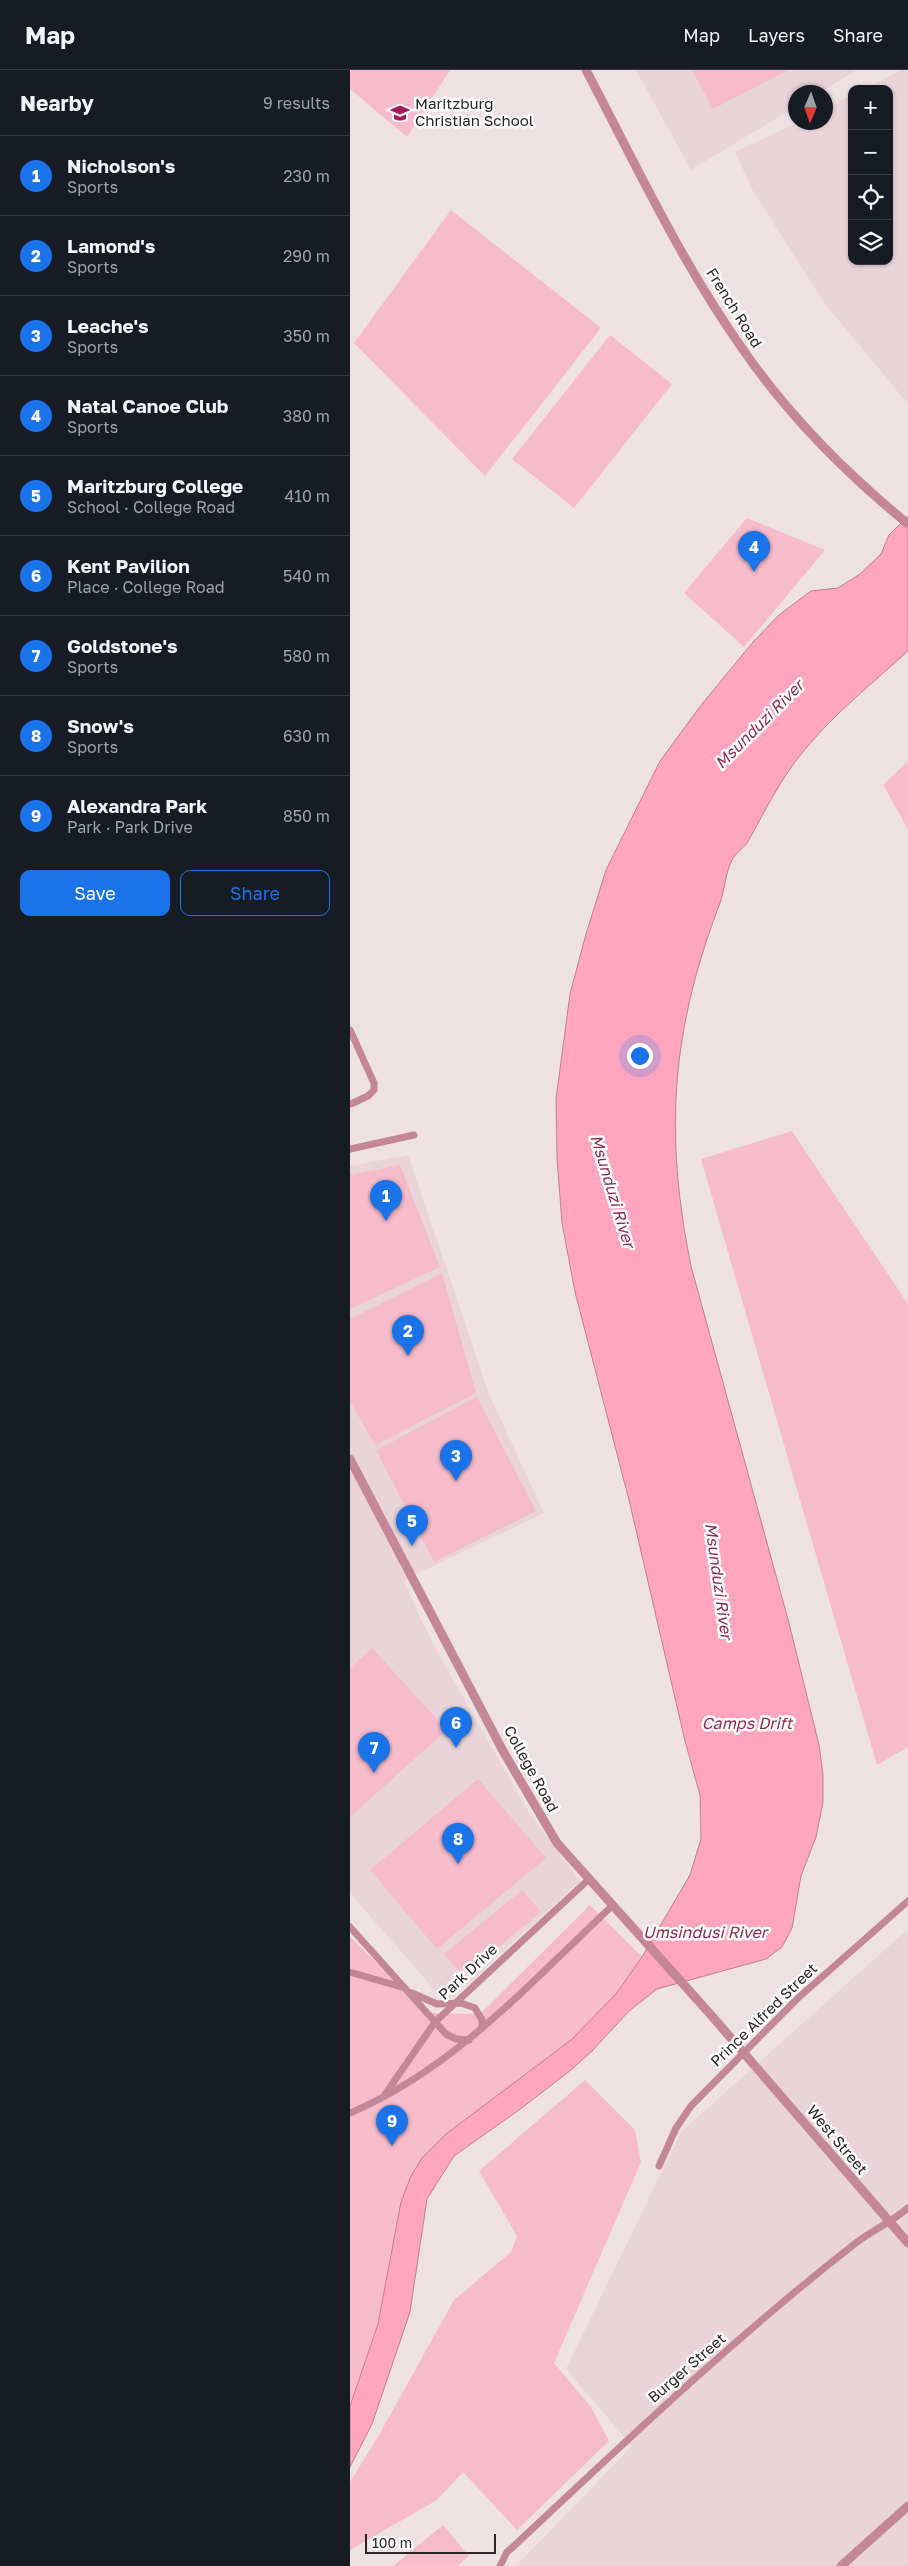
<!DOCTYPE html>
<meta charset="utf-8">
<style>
body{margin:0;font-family:"Golos Text",sans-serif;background:#20242c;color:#f1f3f6}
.controls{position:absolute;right:15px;top:15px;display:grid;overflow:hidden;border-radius:10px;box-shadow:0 1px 4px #0004}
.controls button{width:45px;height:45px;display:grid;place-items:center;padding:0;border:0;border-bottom:1px solid #363941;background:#171b24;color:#f1f3f6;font:25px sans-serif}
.compass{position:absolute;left:438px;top:15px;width:45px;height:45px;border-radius:50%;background:#171b24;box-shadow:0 1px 4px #0004;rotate:182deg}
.scale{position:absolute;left:15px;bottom:12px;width:131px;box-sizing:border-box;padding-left:5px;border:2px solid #292526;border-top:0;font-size:14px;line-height:18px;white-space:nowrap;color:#292526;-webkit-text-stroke:4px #fff;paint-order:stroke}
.you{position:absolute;left:289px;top:985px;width:18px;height:18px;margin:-12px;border:4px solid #fff;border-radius:50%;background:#1a73e8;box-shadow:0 0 0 8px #1a73e833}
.badge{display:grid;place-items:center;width:32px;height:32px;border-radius:50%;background:#1a73e8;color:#fff;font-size:16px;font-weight:700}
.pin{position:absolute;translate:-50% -41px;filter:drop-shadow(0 1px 2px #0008)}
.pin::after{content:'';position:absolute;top:26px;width:18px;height:15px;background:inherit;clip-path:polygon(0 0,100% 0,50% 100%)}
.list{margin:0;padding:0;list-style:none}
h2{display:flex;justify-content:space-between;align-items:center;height:65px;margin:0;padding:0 20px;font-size:21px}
h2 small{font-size:16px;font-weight:400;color:#9ea1a6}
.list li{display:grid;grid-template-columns:32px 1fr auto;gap:15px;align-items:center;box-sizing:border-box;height:80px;padding:0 20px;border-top:1px solid #363941}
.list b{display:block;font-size:19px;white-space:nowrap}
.list p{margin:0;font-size:16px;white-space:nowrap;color:#9ea1a6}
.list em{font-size:16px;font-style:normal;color:#9ea1a6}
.actions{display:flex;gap:10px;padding:15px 20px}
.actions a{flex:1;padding:11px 0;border:1px solid #1a73e8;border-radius:10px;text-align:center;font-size:18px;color:#1a73e8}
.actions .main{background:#1a73e8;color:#fff}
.icon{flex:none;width:28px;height:28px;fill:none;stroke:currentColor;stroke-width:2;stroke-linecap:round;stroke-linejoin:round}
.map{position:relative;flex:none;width:558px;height:2496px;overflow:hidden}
header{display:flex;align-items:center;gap:30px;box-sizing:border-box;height:70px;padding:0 25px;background:#171b24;border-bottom:1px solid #363941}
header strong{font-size:24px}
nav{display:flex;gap:28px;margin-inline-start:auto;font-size:18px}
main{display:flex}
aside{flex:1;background:#171b24}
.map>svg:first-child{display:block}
</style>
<header>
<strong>Map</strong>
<nav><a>Map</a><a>Layers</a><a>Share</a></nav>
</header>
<main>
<aside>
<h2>Nearby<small>9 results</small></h2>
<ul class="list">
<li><span class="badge">1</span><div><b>Nicholson's</b><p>Sports</p></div><em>230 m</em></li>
<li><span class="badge">2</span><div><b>Lamond's</b><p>Sports</p></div><em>290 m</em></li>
<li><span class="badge">3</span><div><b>Leache's</b><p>Sports</p></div><em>350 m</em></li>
<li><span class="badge">4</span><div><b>Natal Canoe Club</b><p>Sports</p></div><em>380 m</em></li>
<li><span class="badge">5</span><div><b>Maritzburg College</b><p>School · College Road</p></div><em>410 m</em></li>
<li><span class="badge">6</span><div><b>Kent Pavilion</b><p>Place · College Road</p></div><em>540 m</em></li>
<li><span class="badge">7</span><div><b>Goldstone's</b><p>Sports</p></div><em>580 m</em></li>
<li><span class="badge">8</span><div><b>Snow's</b><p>Sports</p></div><em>630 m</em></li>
<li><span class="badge">9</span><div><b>Alexandra Park</b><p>Park · Park Drive</p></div><em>850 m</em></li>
</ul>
<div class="actions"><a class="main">Save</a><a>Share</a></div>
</aside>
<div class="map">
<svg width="558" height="2496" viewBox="0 0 558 2496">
<rect width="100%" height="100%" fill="#eee1e4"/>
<!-- built -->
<path fill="#e9d4d9" d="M286,0H506L471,22H446L445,37L341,100Z
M552,0H558V334L475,234L403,121L385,82L446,53L476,52V38L502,25V191H539V19H514Z
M58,1085L139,1324L194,1443L54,1510L71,1550L98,1601L180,1744L230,1811L96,1933L0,1823V1096Z
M558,1859V2496H166L282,2376L216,2299L331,2062Z"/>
<!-- green -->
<path fill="#f7bccc" d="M0,0H100L57,67L0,19Z
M342,0H438L363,39Z
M101,140L251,258L135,406L4,273Z
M260,265L322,314L224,438L162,389Z
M397,448L475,480L394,577L334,523Z
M558,691V759L533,715Z
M442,1061L558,1234V1677L527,1695L351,1089Z
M50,1095L90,1197L0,1239V1105Z
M92,1203L126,1323L25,1375L0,1331V1249Z
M127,1327L186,1441L84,1492L26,1380Z
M22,1578L97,1660L0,1747V1598Z
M128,1709L196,1788L87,1879L20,1800Z
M172,1820L191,1842L113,1906L94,1884Z
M240,1835L292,1887L266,1924L221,1970L96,2064L72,2088L51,2132L28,2254L0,2336V1867L80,1943L130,1944Z
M235,2010L285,2060L291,2092L204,2293L241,2337L259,2371L167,2460L113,2402L87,2430L0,2480V2412L29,2365L104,2230L161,2182L167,2166L129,2101Z
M93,2455L119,2486L107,2496H43Z"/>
<!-- water -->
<path fill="#ffa5c0" stroke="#bf7f92" d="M558,446V581C524,612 486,642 457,677C436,701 421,729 406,757C403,762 400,768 397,773C392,779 385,784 382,790C375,804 375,819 370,833C321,961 314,1063 341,1196L439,1553L469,1675L473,1705V1732L466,1767L451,1806L442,1858L432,1877L416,1889L307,1919L279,1941L242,1981L221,2000L169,2040L104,2086L77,2129L60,2242L22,2354L0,2397V2336L28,2254L51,2132L61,2106L72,2088L96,2064L221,1970L266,1924L292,1887L340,1805L351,1769L350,1725L335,1671L280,1434L225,1222L212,1153L207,1088L206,1029L220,924L236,864L256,800L310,691L352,634L403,572L429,545L461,521L488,518L510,504L531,484L539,465Z"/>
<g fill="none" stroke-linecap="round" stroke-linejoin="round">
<!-- minor -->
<path stroke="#c38798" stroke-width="7" d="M0,960L24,1013V1020L18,1026L1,1034
M0,1079L64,1065
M0,1857L96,1964L106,1969L119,1970
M0,1902L55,1918
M62,1923L87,1934L111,1933L125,1938L132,1950V1958
M34,2026L85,1952L239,1809
M0,2043C104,1999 181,1912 262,1836
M309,2096L326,2058L341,2036L447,1929L558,1831
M150,2496L157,2482L164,2476C274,2373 383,2269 502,2176C520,2161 539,2154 558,2138"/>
<!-- tertiary -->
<path stroke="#c38798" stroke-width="9" d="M236,0C286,95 332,194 394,281C439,346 497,404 558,454
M0,1389L153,1681L207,1773L361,1945L558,2173
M491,2496L558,2436"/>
</g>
<!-- icons -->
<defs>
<g id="school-bare" transform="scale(1.5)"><path d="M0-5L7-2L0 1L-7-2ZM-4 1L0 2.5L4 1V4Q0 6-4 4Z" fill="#a71858" stroke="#fff" stroke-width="2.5" paint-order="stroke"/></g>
</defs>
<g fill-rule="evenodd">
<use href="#school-bare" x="50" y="43"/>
</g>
<g text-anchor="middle" stroke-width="5" stroke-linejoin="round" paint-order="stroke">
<!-- poi labels -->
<g font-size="15" fill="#292526" stroke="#fff" text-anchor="start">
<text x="65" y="39">Maritzburg<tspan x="65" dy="17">Christian School</tspan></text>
</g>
<!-- street labels -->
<g font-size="15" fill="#292526" stroke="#fff">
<text transform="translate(384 238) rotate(58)" y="5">French Road</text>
<text transform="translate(181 1699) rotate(61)" y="5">College Road</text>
<text transform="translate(118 1902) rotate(-43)" y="5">Park Drive</text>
<text transform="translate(414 1945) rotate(-44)" y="5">Prince Alfred Street</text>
<text transform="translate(487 2070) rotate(50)" y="5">West Street</text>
<text transform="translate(337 2298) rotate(-41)" y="5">Burger Street</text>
</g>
<!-- water labels -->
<g font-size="16" font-style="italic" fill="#8e2950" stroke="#fff">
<text transform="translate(409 654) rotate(-45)" y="6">Msunduzi River</text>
<text transform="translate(263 1121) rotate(73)" y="6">Msunduzi River</text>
<text transform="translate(369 1511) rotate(82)" y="6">Msunduzi River</text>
<text x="397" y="1659">Camps Drift</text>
<text x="355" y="1868">Umsindusi River</text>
</g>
</g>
</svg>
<div class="controls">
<button>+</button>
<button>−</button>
<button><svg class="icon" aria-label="locate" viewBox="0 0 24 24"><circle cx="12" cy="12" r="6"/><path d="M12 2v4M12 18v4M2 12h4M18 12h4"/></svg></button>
<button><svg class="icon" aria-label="layers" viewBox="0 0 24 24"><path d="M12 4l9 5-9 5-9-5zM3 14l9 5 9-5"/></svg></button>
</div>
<svg class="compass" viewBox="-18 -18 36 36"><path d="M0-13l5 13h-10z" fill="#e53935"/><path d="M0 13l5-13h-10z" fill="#9ea1a6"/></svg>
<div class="scale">100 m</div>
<div class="you"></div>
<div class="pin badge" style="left:36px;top:1151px">1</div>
<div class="pin badge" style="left:58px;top:1286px">2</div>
<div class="pin badge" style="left:106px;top:1411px">3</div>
<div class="pin badge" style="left:404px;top:502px">4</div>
<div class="pin badge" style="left:62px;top:1476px">5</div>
<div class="pin badge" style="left:106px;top:1678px">6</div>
<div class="pin badge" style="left:24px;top:1703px">7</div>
<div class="pin badge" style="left:108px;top:1794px">8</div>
<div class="pin badge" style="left:42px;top:2076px">9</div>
</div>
</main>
